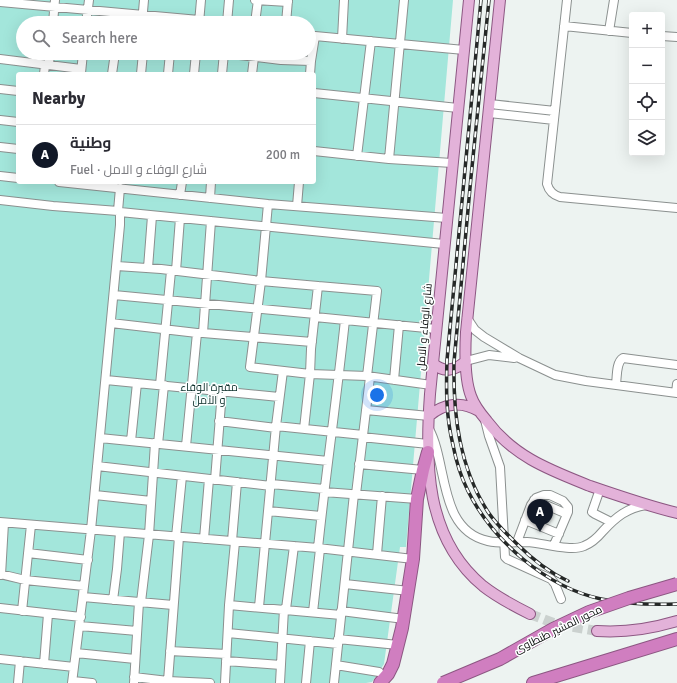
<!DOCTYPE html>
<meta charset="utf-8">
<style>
body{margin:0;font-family:Signika,Cairo,sans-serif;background:#f2f2f3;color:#2b2b33}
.controls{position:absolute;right:12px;top:12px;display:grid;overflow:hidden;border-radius:4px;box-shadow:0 4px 16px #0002}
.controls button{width:36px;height:36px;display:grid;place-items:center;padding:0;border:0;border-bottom:1px solid #e1e1e2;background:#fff;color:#2b2b33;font:20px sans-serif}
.you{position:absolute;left:377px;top:395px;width:14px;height:14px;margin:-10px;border:3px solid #fff;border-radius:50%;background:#1a73e8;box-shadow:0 0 0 6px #1a73e833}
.badge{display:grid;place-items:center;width:26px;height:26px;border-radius:50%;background:#111827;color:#fff;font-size:13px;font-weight:700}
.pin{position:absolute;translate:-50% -33px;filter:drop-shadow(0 1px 2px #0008)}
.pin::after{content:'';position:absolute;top:21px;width:14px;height:12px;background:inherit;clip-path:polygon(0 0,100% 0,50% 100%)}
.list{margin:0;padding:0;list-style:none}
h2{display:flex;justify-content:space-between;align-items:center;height:52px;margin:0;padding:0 16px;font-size:17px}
h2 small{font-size:13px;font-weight:400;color:#7c7c81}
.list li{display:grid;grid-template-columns:26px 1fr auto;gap:12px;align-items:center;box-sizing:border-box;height:60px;padding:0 16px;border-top:1px solid #e1e1e2}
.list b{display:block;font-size:15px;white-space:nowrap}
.list p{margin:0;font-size:13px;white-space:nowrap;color:#7c7c81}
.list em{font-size:13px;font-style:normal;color:#7c7c81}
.icon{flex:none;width:22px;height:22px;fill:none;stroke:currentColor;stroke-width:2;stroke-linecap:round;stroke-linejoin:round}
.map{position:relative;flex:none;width:677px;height:683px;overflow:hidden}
.search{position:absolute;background:#fff;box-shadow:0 4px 16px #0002;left:16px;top:16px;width:300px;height:44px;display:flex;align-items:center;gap:10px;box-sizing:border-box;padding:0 14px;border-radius:22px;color:#7c7c81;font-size:15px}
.panel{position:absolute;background:#fff;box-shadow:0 4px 16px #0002;left:16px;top:72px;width:300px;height:112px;border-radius:4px}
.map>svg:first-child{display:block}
</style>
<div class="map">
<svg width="677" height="683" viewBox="0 0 677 683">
<rect width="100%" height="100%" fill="#edf3f1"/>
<!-- green -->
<path fill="#a3e6db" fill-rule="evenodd" d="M0,0H453L406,547H400L384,664L372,682L366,683H0ZM23,23H309V53H23ZM18,74H314V182H18Z"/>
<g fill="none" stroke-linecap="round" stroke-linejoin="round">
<!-- major-tunnel -->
<path stroke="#cbd1cf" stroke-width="10" stroke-dasharray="10 5" stroke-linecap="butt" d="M530,614L556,624L597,631"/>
<!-- minor casing -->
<g stroke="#8b908f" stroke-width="10">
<path id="minor" d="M255,0L288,2
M567,0L547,184C549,191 553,195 560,197L677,208
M0,2L199,20
M53,23L55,0
M86,23L89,0
M142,23L144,0
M199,23L201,0
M227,23L229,0
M255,23L258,0
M286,23L288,0
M564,26L632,33
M609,31L614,0
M662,36L677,37
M342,39L344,0
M222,53L281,60L282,53
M0,59L81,69
M281,60L311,61L310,74
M311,61L315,36L464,50
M49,65L50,53
M81,73L83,53
M44,74L45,65
M112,74L115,53
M141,74L143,53
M168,74L170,53
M194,74L196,53
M222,74L224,53
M252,74L254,57
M0,89L18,91
M314,93L458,108
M490,104L555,111
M489,113L554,120
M0,120L18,122
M0,147L18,149
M314,151L389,159L452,163
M357,156L371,41
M389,159L404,0
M0,176L18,178
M59,182L268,204L447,218
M180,195L182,182
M210,198L211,182
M0,200L53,206L118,211
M268,204L261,281L318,286L311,349L310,374L367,376L431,385
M297,206L299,182
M120,212L444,244
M117,266L161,269L261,281L250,367L310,374L304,429
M148,268L152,216
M176,271L180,218
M318,286L377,291L367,376
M114,295L315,314
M315,317L436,329
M467,318L475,330L484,337L519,358L555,375L586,381L677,393
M111,323L197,333
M203,333L312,342
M466,361L489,355L514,358
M106,380L279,397
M394,380L399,325
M160,385L171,271
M616,385C617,377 616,362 623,358L677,365
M676,393L677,384
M366,410L429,416
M485,420L489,436L500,467L505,557L507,559L551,579L555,584L561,599
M219,421L276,428
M276,426L363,435
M429,429C448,464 438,530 488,541C501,544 514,542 527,542C543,543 571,552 584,546C592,543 598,537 603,531C616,517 627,508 646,505
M362,437L428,444
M100,438L328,461
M131,441L137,383
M158,444L164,385
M186,446L197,333H203L211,221
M359,464L423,470
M97,466L271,486
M215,480L222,391
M271,484L324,489
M600,489L592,512L595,514L611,522
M324,492L417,499
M356,494L370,377
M95,495L151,501
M534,500L567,514
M268,511L321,516
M525,520L559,534
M0,522L318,548L413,559
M176,537L182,476
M179,537L168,681L210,683
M204,539L209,479
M232,541L237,482
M517,542L531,505L536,498L544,495H550L563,501L568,507V512L554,545
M318,548C326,472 337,396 345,320
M28,553L88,560
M377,554L382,496
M0,574L25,580L84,586
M1,575L4,523
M345,584L409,591
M83,597L173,605
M113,600L117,569L120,532
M141,602L149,535L155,443
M229,605L341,615
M259,607L276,426L283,371
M0,608L81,617
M286,609L294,546
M22,611L31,525
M341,611L404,619
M313,612L320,549
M80,626L137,631
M228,633L338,644
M338,639L398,645
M170,651L226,654
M76,653L135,659
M0,659L74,667
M226,661L281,665
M44,664L48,614
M336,665L379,672
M134,677L168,681V683
M73,681L92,683
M18,683L20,661
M72,683L91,530L120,225V212L118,211L120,188
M134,683L139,602
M225,683L229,605L235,542
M280,683L284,609
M306,683L310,641
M334,683L354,494"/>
</g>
<!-- major casing -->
<g stroke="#8c5782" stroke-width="12">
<path id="major" d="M469,0L430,394C425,463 425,538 483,586C497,597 514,606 530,614
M500,0L466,332C465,351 464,378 471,396C474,405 481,414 487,421C514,457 550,470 590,486C619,496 648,506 677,513
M433,363C444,374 456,370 466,361
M429,416C444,403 462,401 479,411
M597,631C625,633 650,629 677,621"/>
</g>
<!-- highway casing -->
<g stroke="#8c5782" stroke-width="14">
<path id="highway" d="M380,683L388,674L393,664L402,628L413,559L417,499L423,470L428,452
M533,683L677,639"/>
</g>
<!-- minor -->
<use href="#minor" stroke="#fff" stroke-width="8"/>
<!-- major -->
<use href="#major" stroke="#e3b2d9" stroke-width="10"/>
<!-- highway -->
<use href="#highway" stroke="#d07ec0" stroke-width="12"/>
<!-- rail casing -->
<g stroke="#252827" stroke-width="3.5">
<path id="rail" d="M481,0L447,360C446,389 446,417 453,445C456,461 461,477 468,491C493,541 546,587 601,599C626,604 652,605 677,604
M489,0L471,177L454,362C453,414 459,467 488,512C496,524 506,533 516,543C531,558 548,572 568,581"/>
</g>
<!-- rail -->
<use href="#rail" stroke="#fdffff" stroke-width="2" stroke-dasharray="6" stroke-linecap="butt"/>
<!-- highway-bridge casing -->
<g stroke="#8c5782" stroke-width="14" stroke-linecap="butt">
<path id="highway-bridge" d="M443,683L500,659L553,629L589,612L629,598L677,584"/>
</g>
<!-- highway-bridge -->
<use href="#highway-bridge" stroke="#d07ec0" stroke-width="12"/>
</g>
<g text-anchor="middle" stroke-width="3" stroke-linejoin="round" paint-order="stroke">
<!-- street labels -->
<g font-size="11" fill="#0d0f0f" stroke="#fdffff">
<text transform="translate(424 327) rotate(-85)" y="4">شارع الوفاء و الامل</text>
<text transform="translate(558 629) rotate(-26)" y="4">محور المشير طنطاوى</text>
</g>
<!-- park labels -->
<g font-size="11" fill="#0d302b" stroke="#fdffff">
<text x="209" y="391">مقبرة الوفاء<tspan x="209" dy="13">و الأمل</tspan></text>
</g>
</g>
</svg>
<div class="controls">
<button>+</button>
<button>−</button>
<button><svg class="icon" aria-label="locate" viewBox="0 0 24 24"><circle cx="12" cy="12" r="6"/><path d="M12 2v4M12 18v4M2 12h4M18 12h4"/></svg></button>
<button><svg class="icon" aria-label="layers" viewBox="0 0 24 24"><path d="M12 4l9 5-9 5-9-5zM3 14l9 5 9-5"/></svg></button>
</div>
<div class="you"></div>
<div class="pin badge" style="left:540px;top:532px">A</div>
<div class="search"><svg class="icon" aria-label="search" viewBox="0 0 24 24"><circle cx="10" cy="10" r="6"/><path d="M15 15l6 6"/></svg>Search here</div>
<section class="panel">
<h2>Nearby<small></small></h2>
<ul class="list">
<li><span class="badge">A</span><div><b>وطنية</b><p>Fuel · شارع الوفاء و الامل</p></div><em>200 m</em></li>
</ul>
</section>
</div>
